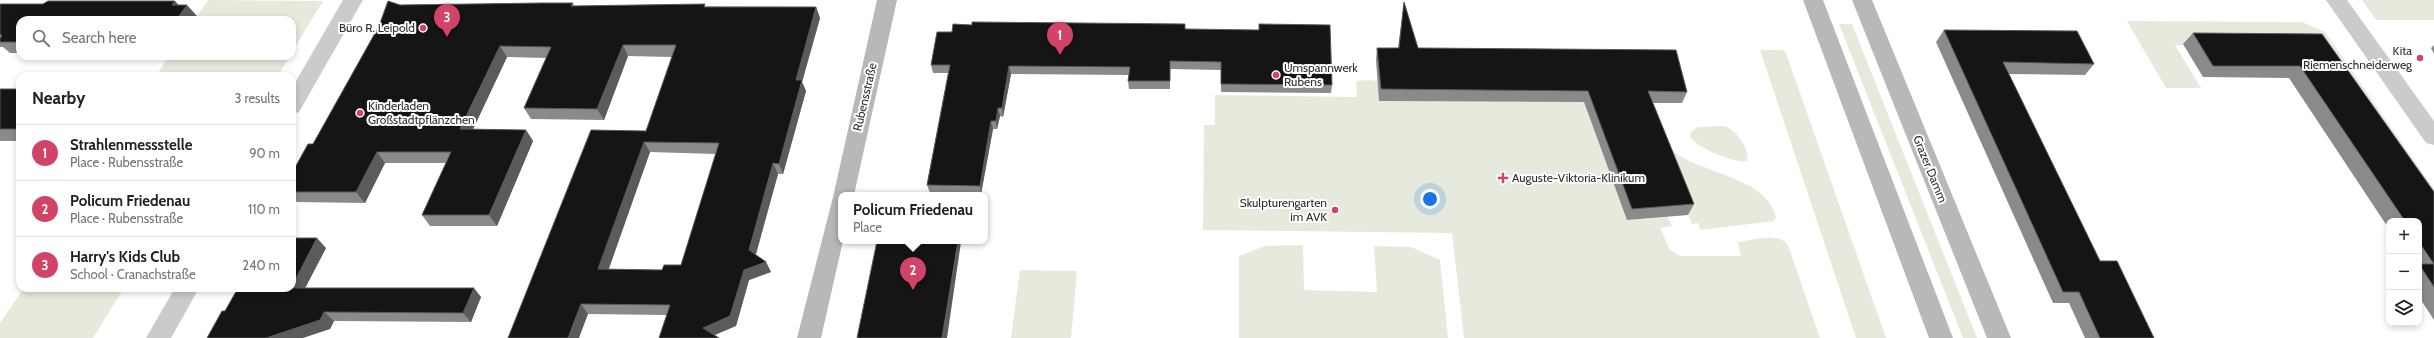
<!DOCTYPE html>
<meta charset="utf-8">
<style>
body{margin:0;font-family:Cabin,sans-serif;background:#f6f6f6;color:#222}
.controls{position:absolute;right:12px;bottom:12px;display:grid;overflow:hidden;border-radius:8px;box-shadow:0 2px 6px #0003}
.controls button{width:36px;height:36px;display:grid;place-items:center;padding:0;border:0;border-bottom:1px solid #e0e0e0;background:#fff;color:#222;font:20px sans-serif}
.you{position:absolute;left:1430px;top:199px;width:14px;height:14px;margin:-10px;border:3px solid #fff;border-radius:50%;background:#1a73e8;box-shadow:0 0 0 6px #1a73e833}
.badge{display:grid;place-items:center;width:26px;height:26px;border-radius:50%;background:#d14468;color:#fff;font-size:13px;font-weight:700}
.pin{position:absolute;translate:-50% -33px;filter:drop-shadow(0 1px 2px #0008)}
.pin::after{content:'';position:absolute;top:21px;width:14px;height:12px;background:inherit;clip-path:polygon(0 0,100% 0,50% 100%)}
.popup{position:absolute;left:838px;top:192px;width:150px;height:52px;box-sizing:border-box;display:grid;place-content:center;border-radius:8px;background:#fff;filter:drop-shadow(0 1px 3px #0005);font-size:13px;white-space:nowrap;color:#767676}
.popup b{font-size:15px;color:#222}
.popup::after{content:'';position:absolute;left:50%;top:100%;margin-left:-8px;border:8px solid transparent;border-top-color:#fff}
.list{margin:0;padding:0;list-style:none}
h2{display:flex;justify-content:space-between;align-items:center;height:52px;margin:0;padding:0 16px;font-size:17px}
h2 small{font-size:13px;font-weight:400;color:#767676}
.list li{display:grid;grid-template-columns:26px 1fr auto;gap:12px;align-items:center;box-sizing:border-box;height:56px;padding:0 16px;border-top:1px solid #e0e0e0}
.list b{display:block;font-size:15px;white-space:nowrap}
.list p{margin:0;font-size:13px;white-space:nowrap;color:#767676}
.list em{font-size:13px;font-style:normal;color:#767676}
.icon{flex:none;width:22px;height:22px;fill:none;stroke:currentColor;stroke-width:2;stroke-linecap:round;stroke-linejoin:round}
.map{position:relative;flex:none;width:2434px;height:338px;overflow:hidden}
.search{position:absolute;background:#fff;box-shadow:0 2px 6px #0003;left:16px;top:16px;width:280px;height:44px;display:flex;align-items:center;gap:10px;box-sizing:border-box;padding:0 14px;border-radius:12px;color:#767676;font-size:15px}
.panel{position:absolute;background:#fff;box-shadow:0 2px 6px #0003;left:16px;top:72px;width:280px;height:220px;border-radius:12px}
.map>svg:first-child{display:block}
</style>
<div class="map">
<svg width="2434" height="338" viewBox="0 0 2434 338">
<rect width="100%" height="100%" fill="#fff"/>
<!-- green -->
<path fill="#e6eadd" d="M208,0L323,1L292,52V20H209L211,16H197Z
M2362,0H2434V20H2376Z
M2127,21L2302,22L2325,32L2434,189V215L2311,45H2175L2201,88H2166Z
M1839,24H1852L1977,338H1963Z
M1760,50H1783L1786,53L1886,338H1856Z
M169,56H290L278,76H156Z
M1369,80L1378,81L1380,101L1593,102L1627,220L1668,217L1672,226L1660,228L1670,250L1680,256H1741L1738,242C1752,240 1782,230 1789,248L1820,338H1464L1452,233L1203,230L1204,125H1215V95L1357,97L1356,81Z
M1650,120C1658,132 1666,147 1677,154C1705,174 1767,178 1776,217L1774,221L1701,230L1698,223L1692,224Z
M1724,126C1735,128 1751,150 1747,161C1736,164 1695,147 1690,137L1691,132L1698,127Z
M1303,245L1304,290L1377,292L1374,246L1411,247L1440,260L1448,338H1239V256L1265,246Z
M1020,270L1077,271L1071,338H1011Z
M24,288H124L93,338H0V323Z"/>
<g fill="none" stroke-linecap="round" stroke-linejoin="round">
<!-- street -->
<path fill="#cbcbcb" fill-rule="evenodd" d="M343,0H363L299,112L292,114V88Z
M2326,0H2347L2434,121V145L2426,143Z
M175,288H199L171,338H146Z"/>
<!-- secondary -->
<path fill="#b8b8b8" fill-rule="evenodd" d="M877,0H897L854,195H841V241H843L821,338H797L833,197Z
M1803,0H1823L1953,338H1929Z
M1852,0H1872L2011,338H1987Z"/>
</g>
<!-- wall -->
<path fill="#8a8a8a" fill-rule="evenodd" d="M175,1L178,5L197,16L20,20V53H10L3,47H0V4H43Z
M1404,2L1418,48L1687,92L1682,103H1653L1694,204L1688,215L1627,220L1584,102L1379,101L1376,60L1377,48H1398Z
M573,3L574,6L816,7L820,18L802,82L806,91L783,174H778L756,255L766,262L771,272L749,280L736,326L666,315L588,314L508,338L646,131L672,57L628,56L604,120L531,119L524,108L546,58L507,57L473,129L526,130L533,141L497,226H430L422,215L446,163H385L365,203L297,202L292,198V173L313,144L400,5ZM650,152L716,154L681,265L662,270L608,269Z
M1185,29L1332,85L1331,93L1221,92V70L1170,69V89H1129L1128,81L1129,75L1011,74L1003,117L1000,116L997,129H993L981,194L930,193L927,185L948,73H933L931,65L952,32Z
M1944,30L2094,64L2085,75L2009,74L2100,261L2154,338H2085L2069,303H2053L1936,42Z
M2193,33L2322,34L2434,192V320L2419,297V221H2389V229L2289,78L2203,77L2183,44Z
M2434,45V54L2431,48Z
M0,89H20V141H0Z
M326,248L305,288L481,297L471,322L334,321L330,329L225,311Z"/>
<!-- shaded-wall -->
<path fill="#5b5b5b" d="M175,1L183,10L187,5L197,16L194,20H176L172,5Z
M816,7L820,18L802,82L806,91L783,174L779,164L796,80Z
M623,45L628,56L604,120L597,109Z
M500,46L507,57L468,140L460,129Z
M1009,66L1011,74L1003,117L1002,108Z
M998,108L1000,116L997,129L996,121Z
M991,121L993,129L981,194L980,186Z
M526,130L533,141L497,226L489,215Z
M644,142L650,152L605,280L598,269Z
M377,152L385,163L365,203L356,192Z
M773,163L778,174L754,260L749,250Z
M317,238L326,248L300,298L291,288H292V286Z
M958,241H961V242L947,338H942Z
M766,262L771,272L749,280L736,326L708,338L703,328L744,270Z
M474,288L481,297L471,322L463,313Z
M581,304L588,314L579,338H568Z
M324,312L334,321L330,329L303,338H266Z"/>
<!-- building -->
<path fill="#151515" stroke="#5b5b5b" fill-rule="evenodd" d="M48,1H175L172,5H187L176,20H20V42H0V39L2,35H0V4H43Z
M388,1L400,5L542,3H573L571,6L705,4L704,7H816L796,80H802L779,164L773,163L749,250L766,262L744,270L730,316L703,328L719,338H659L670,305L581,304L568,338H508L591,130L646,131L676,45H623L597,109L524,108L551,47L500,46L460,129L526,130L489,215H422L451,152H377L356,192H292V173L308,144H313L379,26ZM644,142L719,143L681,265H664L662,270L598,269Z
M1404,2L1418,48L1676,50L1687,92L1648,91L1694,204L1632,209L1588,91L1381,89L1377,48H1399Z
M972,22L1185,24V29L1259,30V24L1330,25L1332,85L1221,84V62L1170,61V81H1128L1130,67L1009,66L1002,108H998L996,121H991L980,186L927,185L950,65H931L937,32H952L953,24L972,25Z
M1944,30L2077,31L2094,64L2003,62L2100,261H2117L2154,338H2100L2079,292H2063Z
M2193,33L2322,34L2434,192V287L2419,264H2434L2419,242V221H2405L2300,66H2213Z
M0,89H20V129H0Z
M292,238H317L292,286Z
M877,241H958L942,338H857Z
M238,288H474L463,313L324,312L320,320L266,338H207L222,311H225Z"/>
<!-- markers -->
<g fill="#d14468" stroke="#fff" stroke-width="1.5">
<circle cx="423" cy="28" r="4"/>
<circle cx="2420" cy="58" r="4"/>
<circle cx="1276" cy="75" r="4"/>
<circle cx="360" cy="113" r="4"/>
<path d="M1501 172h4v4h4v4h-4v4h-4v-4h-4v-4h4z"/>
<circle cx="1335" cy="210" r="4"/>
</g>
<g text-anchor="middle" stroke-width="4" stroke-linejoin="round" paint-order="stroke">
<!-- poi labels -->
<g font-size="12" fill="#2e2e2e" stroke="#fff" text-anchor="end">
<text x="415" y="32">Büro R. Leipold</text>
<text x="2412" y="55">Kita<tspan x="2412" dy="14">Riemenschneiderweg</tspan></text>
<text x="1284" y="72" text-anchor="start">Umspannwerk<tspan x="1284" dy="14">Rubens</tspan></text>
<text x="368" y="110" text-anchor="start">Kinderladen<tspan x="368" dy="14">Großstadtpflänzchen</tspan></text>
<text x="1512" y="182" text-anchor="start">Auguste-Viktoria-Klinikum</text>
<text x="1327" y="207">Skulpturengarten<tspan x="1327" dy="14">im AVK</tspan></text>
</g>
<!-- street labels -->
<g font-size="12" fill="#2e2e2e" stroke="#fff">
<text transform="translate(865 97) rotate(-77)" y="4">Rubensstraße</text>
<text transform="translate(1930 169) rotate(68)" y="4">Grazer Damm</text>
</g>
</g>
</svg>
<div class="controls">
<button>+</button>
<button>−</button>
<button><svg class="icon" aria-label="layers" viewBox="0 0 24 24"><path d="M12 4l9 5-9 5-9-5zM3 14l9 5 9-5"/></svg></button>
</div>
<div class="you"></div>
<div class="pin badge" style="left:1060px;top:55px">1</div>
<div class="pin badge" style="left:913px;top:290px">2</div>
<div class="popup"><b>Policum Friedenau</b>Place</div>
<div class="pin badge" style="left:447px;top:37px">3</div>
<div class="search"><svg class="icon" aria-label="search" viewBox="0 0 24 24"><circle cx="10" cy="10" r="6"/><path d="M15 15l6 6"/></svg>Search here</div>
<section class="panel">
<h2>Nearby<small>3 results</small></h2>
<ul class="list">
<li><span class="badge">1</span><div><b>Strahlenmessstelle</b><p>Place · Rubensstraße</p></div><em>90 m</em></li>
<li><span class="badge">2</span><div><b>Policum Friedenau</b><p>Place · Rubensstraße</p></div><em>110 m</em></li>
<li><span class="badge">3</span><div><b>Harry's Kids Club</b><p>School · Cranachstraße</p></div><em>240 m</em></li>
</ul>
</section>
</div>
